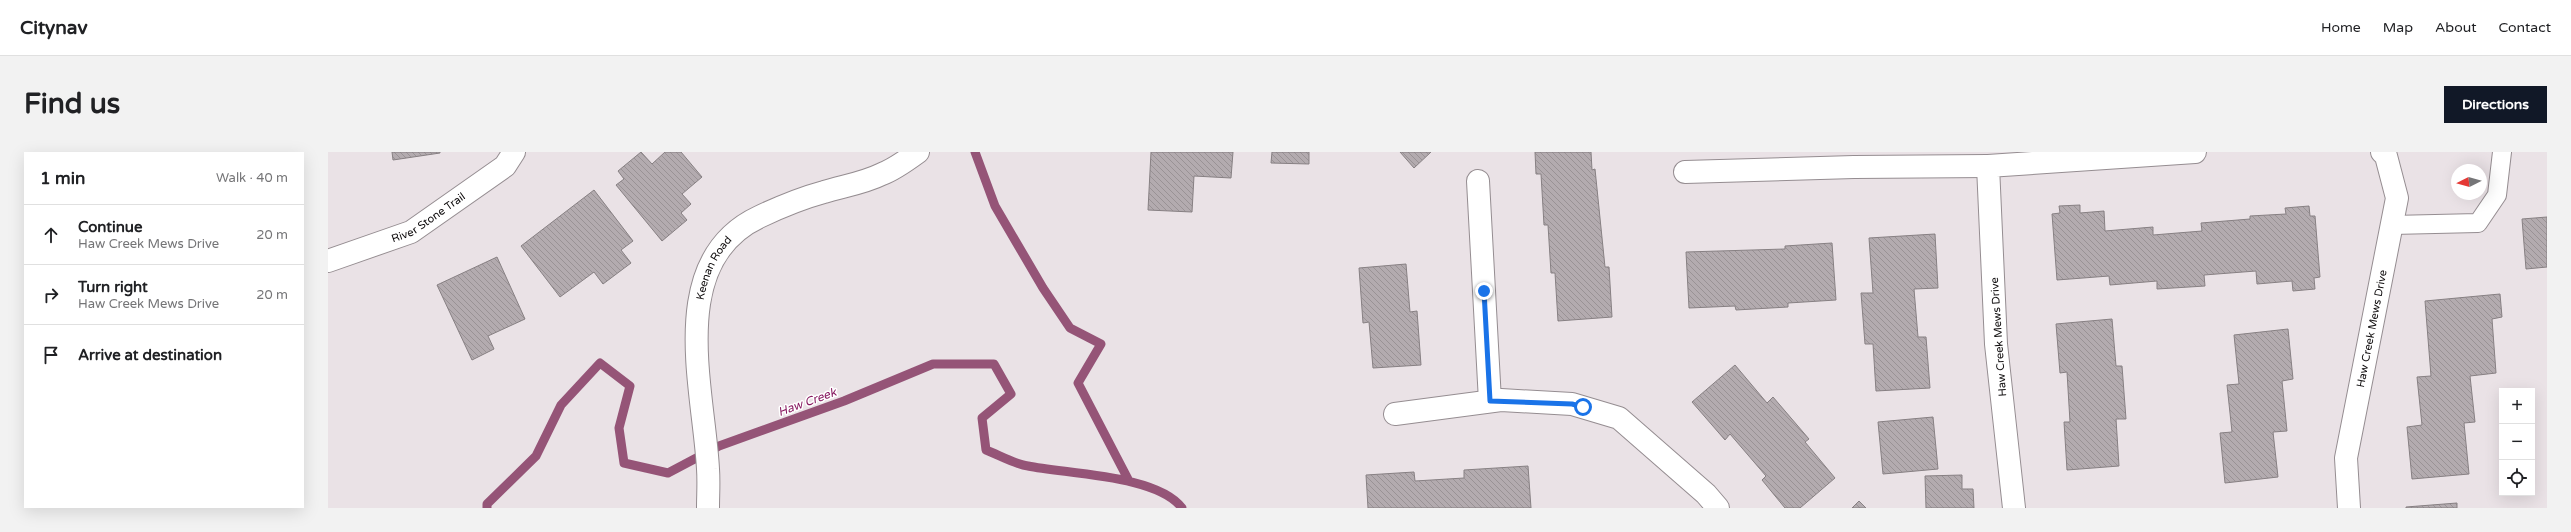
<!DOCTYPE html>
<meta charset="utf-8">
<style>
body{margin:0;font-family:"Varela Round",sans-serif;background:#f2f2f2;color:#202124}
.controls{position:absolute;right:12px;bottom:12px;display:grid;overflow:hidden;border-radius:0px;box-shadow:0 4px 16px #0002}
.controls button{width:36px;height:36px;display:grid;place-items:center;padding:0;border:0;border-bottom:1px solid #e0e0e0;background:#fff;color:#202124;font:20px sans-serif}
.compass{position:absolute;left:2123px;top:12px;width:36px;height:36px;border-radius:50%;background:#fff;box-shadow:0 4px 16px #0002;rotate:264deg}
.stop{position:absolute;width:12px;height:12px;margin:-9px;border:3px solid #1a73e8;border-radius:50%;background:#fff}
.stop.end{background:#1a73e8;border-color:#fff;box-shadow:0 1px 4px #0008}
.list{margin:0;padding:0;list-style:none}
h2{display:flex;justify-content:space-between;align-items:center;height:52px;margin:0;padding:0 16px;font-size:17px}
h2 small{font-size:13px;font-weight:400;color:#757577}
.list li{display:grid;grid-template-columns:26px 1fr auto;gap:12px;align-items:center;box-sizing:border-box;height:60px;padding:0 16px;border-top:1px solid #e0e0e0}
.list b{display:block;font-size:15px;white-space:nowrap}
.list p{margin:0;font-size:13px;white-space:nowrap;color:#757577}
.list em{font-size:13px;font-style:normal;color:#757577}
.icon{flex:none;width:22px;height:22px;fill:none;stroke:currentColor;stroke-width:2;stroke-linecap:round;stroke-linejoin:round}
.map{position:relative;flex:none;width:2219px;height:356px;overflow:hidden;border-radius:0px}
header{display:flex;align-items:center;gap:24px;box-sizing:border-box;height:56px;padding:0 20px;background:#fff;border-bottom:1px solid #e0e0e0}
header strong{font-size:19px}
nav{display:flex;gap:22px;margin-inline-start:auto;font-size:14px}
.intro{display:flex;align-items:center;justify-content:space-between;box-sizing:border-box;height:96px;padding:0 24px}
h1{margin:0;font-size:28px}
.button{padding:10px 18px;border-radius:0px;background:#111827;color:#fff;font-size:14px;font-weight:700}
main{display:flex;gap:24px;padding:0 24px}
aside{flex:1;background:#fff;border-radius:0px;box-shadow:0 4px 16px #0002}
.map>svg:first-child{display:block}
</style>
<header>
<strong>Citynav</strong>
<nav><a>Home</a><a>Map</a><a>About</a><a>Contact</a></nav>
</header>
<div class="intro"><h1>Find us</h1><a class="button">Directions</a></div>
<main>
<aside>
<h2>1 min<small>Walk · 40 m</small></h2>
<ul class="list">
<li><svg class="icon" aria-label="ahead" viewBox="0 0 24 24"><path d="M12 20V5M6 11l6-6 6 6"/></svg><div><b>Continue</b><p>Haw Creek Mews Drive</p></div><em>20 m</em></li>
<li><svg class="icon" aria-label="right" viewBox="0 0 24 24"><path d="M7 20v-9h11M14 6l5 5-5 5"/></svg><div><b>Turn right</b><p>Haw Creek Mews Drive</p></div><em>20 m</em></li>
<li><svg class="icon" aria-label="arrive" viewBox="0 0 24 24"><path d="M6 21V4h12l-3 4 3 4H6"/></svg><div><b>Arrive at destination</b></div></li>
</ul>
</aside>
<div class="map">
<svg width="2219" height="356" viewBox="0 0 2219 356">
<defs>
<pattern id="building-back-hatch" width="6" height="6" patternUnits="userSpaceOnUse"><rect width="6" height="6" fill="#b3abaf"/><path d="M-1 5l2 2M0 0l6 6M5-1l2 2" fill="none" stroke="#999295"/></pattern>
</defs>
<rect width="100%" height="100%" fill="#eae2e6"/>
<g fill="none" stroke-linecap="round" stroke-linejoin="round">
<!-- stream -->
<path stroke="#955477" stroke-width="9" d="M647,0L667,54L715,136L742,176L773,192L750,231L801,329
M159,356V352L208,304L233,253L272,211L302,234L291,276L296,311L340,321L391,294L516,249L605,212H666L683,242L654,266L658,298C671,303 686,312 700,314C739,322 830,323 854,356"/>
</g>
<!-- building -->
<path fill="url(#building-back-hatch)" stroke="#878083" d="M64,0H112V1L65,8Z
M313,0L324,12L337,0H353L374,25L354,42L363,52L353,61L359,68L334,89L288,33L296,27L290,19Z
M823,0H905L903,26L866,24L864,60L820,58Z
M944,0H981V12L943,11Z
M1072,0H1103L1086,16Z
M1207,0H1263L1264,18L1267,17L1277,115H1281L1284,165L1230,169L1227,121H1223L1220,73H1216L1213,22H1208Z
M266,38L305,89L293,98L303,111L275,132L266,120L232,145L193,94Z
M1752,53V61L1776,59L1777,79L1825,75V83L1874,79L1873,71L1922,67V64L1958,62L1957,56L1981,54L1982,64H1987L1992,125L1986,126L1987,137L1965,139L1964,129L1929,132L1928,119L1876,123L1877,134L1829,137V129L1782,133L1781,124L1729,128L1724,62L1732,61L1731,54Z
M2219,65V115L2198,117L2194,67Z
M1607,82L1610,136L1586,137L1590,185H1598L1602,236L1548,239L1545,192H1537L1533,141H1545L1541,86Z
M1504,91L1508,148L1460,151V155L1408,158L1407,154L1361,156L1358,100L1457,97V94Z
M169,105L197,167L160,184L166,197L144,208L109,133Z
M1078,112L1082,160L1089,159L1093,213L1045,216L1041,170L1035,171L1031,116Z
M2172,142L2174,165L2164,167L2168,221L2142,224L2147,270L2136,271L2141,322L2084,327L2079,275L2094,273L2089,225L2103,224L2097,149Z
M1784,167L1788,214H1794L1798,267H1788L1791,314L1739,318L1736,270H1742L1739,220L1732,221L1728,172Z
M1960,177L1965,227L1954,229L1959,279L1945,280L1950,325L1897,331L1892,281L1904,280L1899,233L1911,232L1906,183Z
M1407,213L1439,251L1445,245L1481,287L1477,290L1507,326L1472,356H1457L1434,328L1438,324L1402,282L1397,288L1364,250Z
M1605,265L1610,317L1555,322L1550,270Z
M1200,314L1203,356H1040L1038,323L1086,320L1087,329L1136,326V318Z
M1634,323V337H1645L1646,356H1598L1597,324Z
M1531,349L1538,356H1524Z
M2129,351V356H2078V355Z"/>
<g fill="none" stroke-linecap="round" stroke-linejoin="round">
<!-- lane casing -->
<g stroke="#958d91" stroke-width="20">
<path id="lane" d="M2064,73L2150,71L2169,43L2174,0"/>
</g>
<!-- street casing -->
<g stroke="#958d91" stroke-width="24">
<g id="street">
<path d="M1357,20L1526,15L1660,14"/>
<path d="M1150,29L1162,249"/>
<path id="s1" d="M0,109L83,80L177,14L186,0"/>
<path d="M1067,262L1173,248L1244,252L1291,266L1378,342L1390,356"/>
<path id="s2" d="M380,356C380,343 381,330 380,317C376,238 337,109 431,65C452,55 474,46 496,40C516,34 536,31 554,22C567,17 579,8 590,0"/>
<path d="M1686,356L1668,192L1660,14L1867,0"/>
<path id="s3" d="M2021,356L2018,306L2069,46L2058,4L2054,0"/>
</g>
</g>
<!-- lane -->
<use href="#lane" stroke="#fff" stroke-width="18"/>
<!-- street -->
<use href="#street" stroke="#fff" stroke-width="22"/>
</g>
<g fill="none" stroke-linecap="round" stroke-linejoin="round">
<!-- route -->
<path stroke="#1a73e8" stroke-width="5" d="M1156,139L1162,249L1244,252L1255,255"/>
</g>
<g text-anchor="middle" stroke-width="3" stroke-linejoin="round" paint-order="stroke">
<!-- street labels -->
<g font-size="11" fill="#0f0c0d" stroke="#fff">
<text dy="4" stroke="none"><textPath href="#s1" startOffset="110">River Stone Trail</textPath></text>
<text dy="4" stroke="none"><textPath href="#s2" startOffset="244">Keenan Road</textPath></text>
<text dy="4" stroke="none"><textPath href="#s3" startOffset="182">Haw Creek Mews Drive</textPath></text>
<text transform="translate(1670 185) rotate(-94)" y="4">Haw Creek Mews Drive</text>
</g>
<!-- water labels -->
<g font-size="12" font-style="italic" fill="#871960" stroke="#fff">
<text transform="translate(479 250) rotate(-20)" y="4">Haw Creek</text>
</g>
</g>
</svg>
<div class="controls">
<button>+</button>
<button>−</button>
<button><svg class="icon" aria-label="locate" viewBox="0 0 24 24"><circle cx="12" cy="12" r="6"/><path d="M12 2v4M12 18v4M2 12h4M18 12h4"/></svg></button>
</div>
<svg class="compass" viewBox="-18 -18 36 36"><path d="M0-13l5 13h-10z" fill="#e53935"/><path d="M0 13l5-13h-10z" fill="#757577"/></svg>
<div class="stop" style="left:1255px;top:255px"></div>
<div class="stop end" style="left:1156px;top:139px"></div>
</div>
</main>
